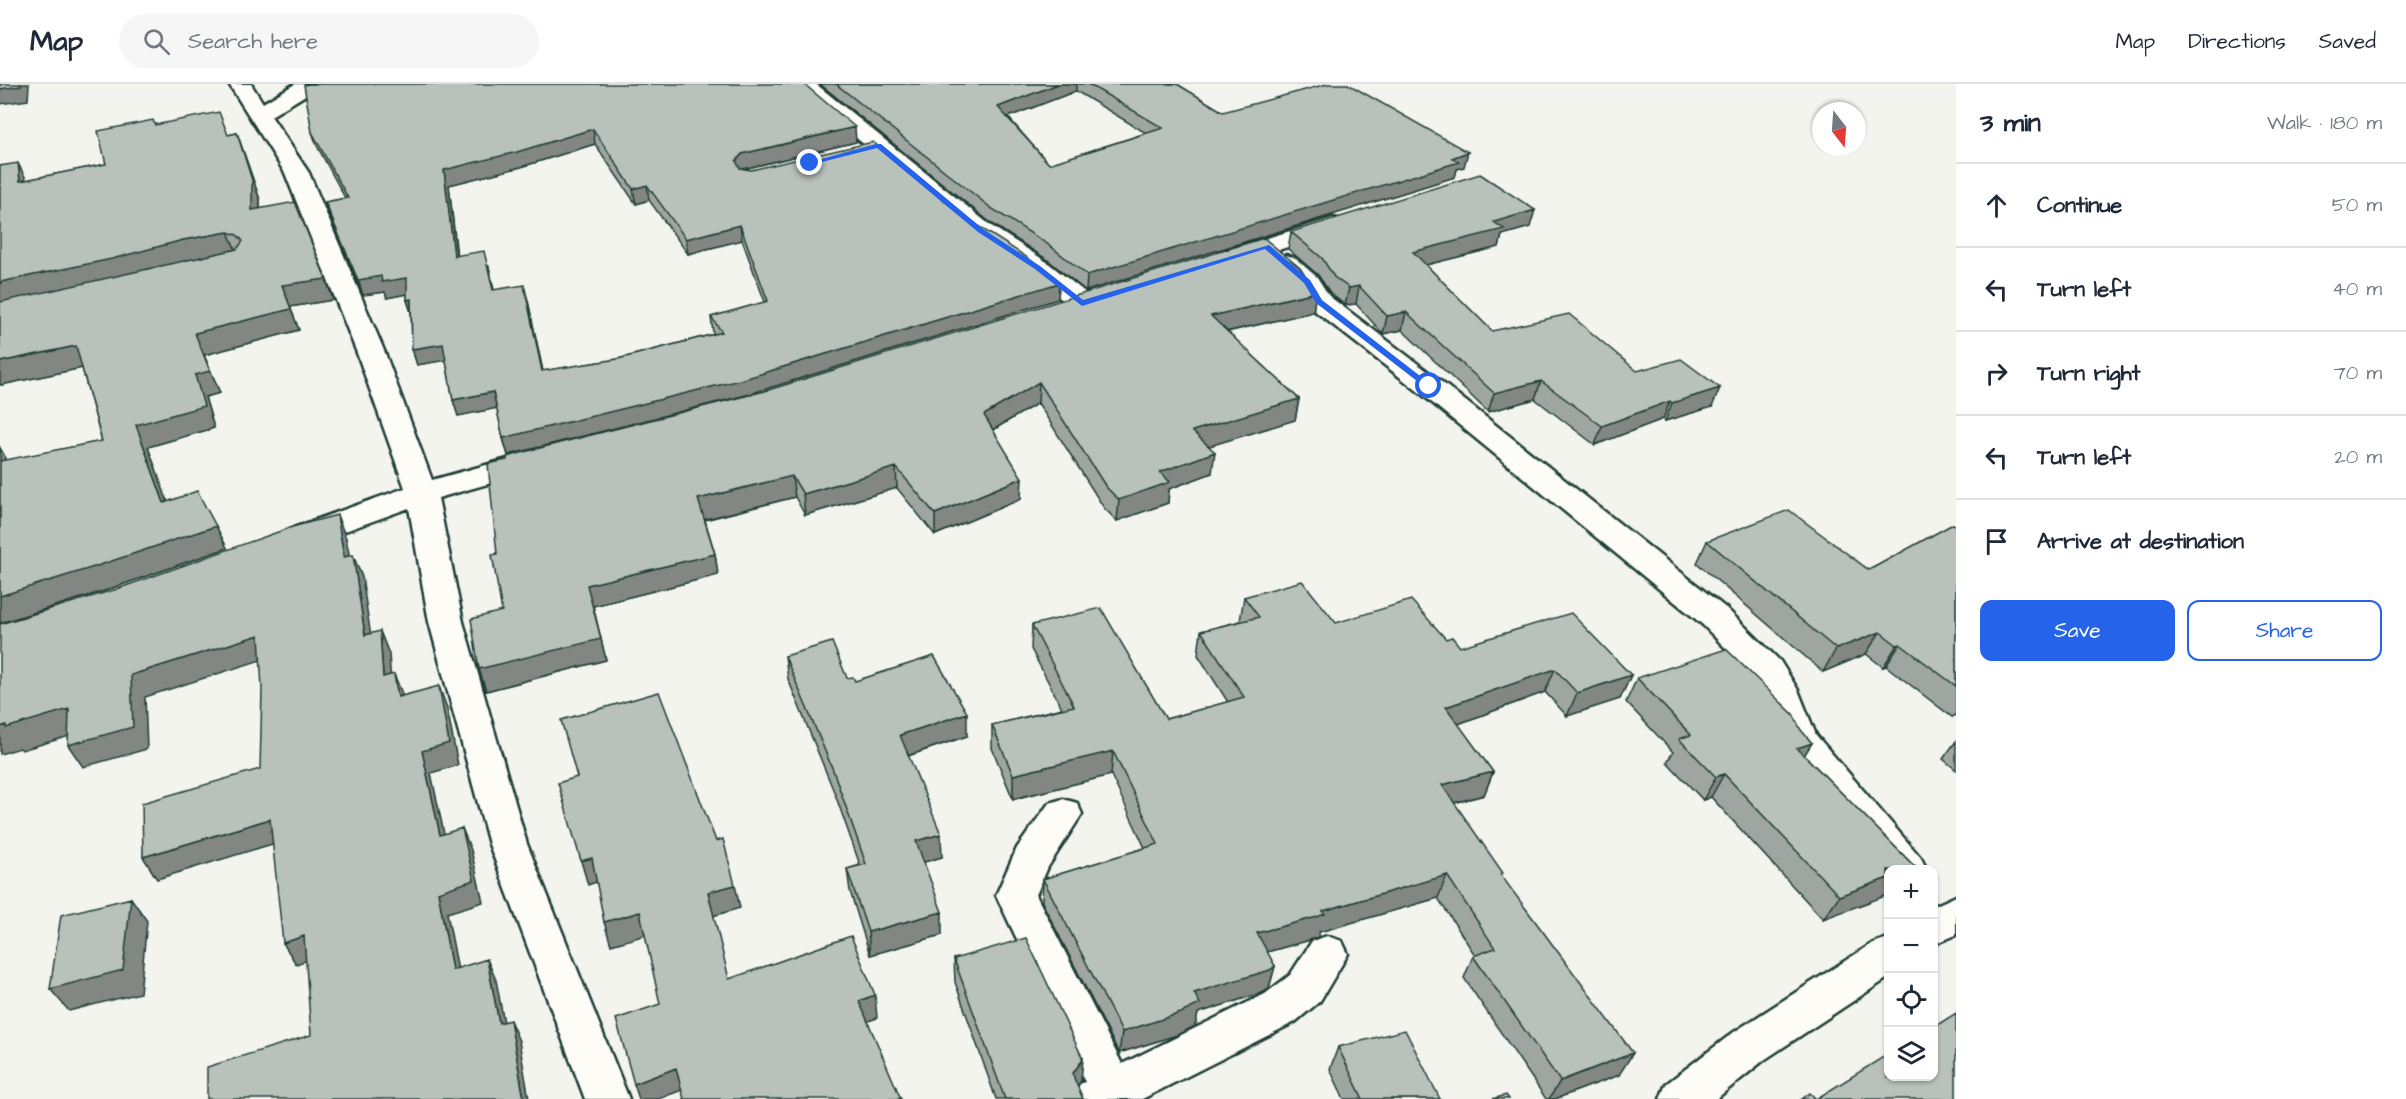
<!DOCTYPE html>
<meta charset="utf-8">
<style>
body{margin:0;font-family:"Architects Daughter",sans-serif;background:#f6f6f7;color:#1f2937}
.controls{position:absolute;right:18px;bottom:18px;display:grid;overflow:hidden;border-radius:12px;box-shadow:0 2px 4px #0004}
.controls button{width:54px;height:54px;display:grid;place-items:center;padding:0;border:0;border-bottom:2px solid #e0e1e3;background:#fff;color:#1f2937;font:30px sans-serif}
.compass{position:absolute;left:1812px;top:18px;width:54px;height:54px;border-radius:50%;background:#fff;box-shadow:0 2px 4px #0004;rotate:163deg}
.stop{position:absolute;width:18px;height:18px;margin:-14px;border:4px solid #2563eb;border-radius:50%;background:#fff}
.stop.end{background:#2563eb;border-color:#fff;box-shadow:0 2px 6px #0008}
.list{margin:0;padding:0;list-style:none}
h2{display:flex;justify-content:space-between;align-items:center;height:78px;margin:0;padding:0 24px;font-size:26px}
h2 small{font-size:20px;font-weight:400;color:#747a83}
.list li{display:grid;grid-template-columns:39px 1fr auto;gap:18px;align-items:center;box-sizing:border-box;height:84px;padding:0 24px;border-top:2px solid #e0e1e3}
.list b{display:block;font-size:22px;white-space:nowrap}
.list em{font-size:20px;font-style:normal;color:#747a83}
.actions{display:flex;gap:12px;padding:18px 24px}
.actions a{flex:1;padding:14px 0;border:2px solid #2563eb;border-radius:12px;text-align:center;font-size:21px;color:#2563eb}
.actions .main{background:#2563eb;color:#fff}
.icon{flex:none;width:33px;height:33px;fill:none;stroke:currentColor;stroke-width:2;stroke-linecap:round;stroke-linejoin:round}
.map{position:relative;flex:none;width:1956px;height:1015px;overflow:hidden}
header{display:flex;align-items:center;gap:36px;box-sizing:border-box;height:84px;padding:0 30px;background:#fff;border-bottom:2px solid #e0e1e3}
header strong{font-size:28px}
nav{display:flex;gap:33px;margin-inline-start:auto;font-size:21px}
.search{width:420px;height:54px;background:#f6f6f7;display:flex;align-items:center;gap:15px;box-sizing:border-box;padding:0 21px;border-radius:33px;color:#747a83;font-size:22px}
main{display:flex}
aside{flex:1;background:#fff}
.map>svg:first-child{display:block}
</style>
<header>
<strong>Map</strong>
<div class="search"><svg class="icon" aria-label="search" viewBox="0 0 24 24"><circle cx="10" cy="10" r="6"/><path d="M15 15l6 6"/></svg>Search here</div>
<nav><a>Map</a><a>Directions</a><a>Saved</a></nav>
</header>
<main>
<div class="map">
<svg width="1956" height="1015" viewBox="0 0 1956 1015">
<rect width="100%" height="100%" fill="#f4f4ef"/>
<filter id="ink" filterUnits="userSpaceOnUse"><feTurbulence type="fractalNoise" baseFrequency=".0167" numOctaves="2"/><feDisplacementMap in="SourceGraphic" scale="12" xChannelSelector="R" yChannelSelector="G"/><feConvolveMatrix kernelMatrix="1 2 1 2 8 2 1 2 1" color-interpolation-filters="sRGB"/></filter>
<g filter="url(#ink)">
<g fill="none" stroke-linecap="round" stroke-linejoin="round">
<!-- minor casing -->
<g stroke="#1f3d34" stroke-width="5">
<path id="minor" d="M229,0H251L263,19L295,0H321L317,4L271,32L309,89L385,269L432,396L533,368L544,370L548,377L544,384L438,414L463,538L527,760L629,1015H585L489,760L429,538L409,424L298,464L287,460L282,453L287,446L405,404L357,269L285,89Z
M792,0H816L990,141L1047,178L1091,213L1095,219L1091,225L1082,227L1073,225L1029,188L972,151Z
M1333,134L1342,136L1345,141L1342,146L1230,181L1221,178L1217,173L1221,168Z
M1286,171L1295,174L1317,193L1329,212L1439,296L1727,525L1780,577L1798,606L1816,651L1921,774L1927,786H1888V792L1789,669L1756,595L1703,541L1419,308L1310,223L1298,202L1273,179L1277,174Z
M1063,715L1077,719L1082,730L1048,783L1036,811L1122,980L1265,910L1290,891L1312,857L1327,852L1342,857L1348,870L1320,917L1295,938L1142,1015H1074L1080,1000L1085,998L996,811L1017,764L1049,719Z
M1956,812V851L1934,860V822Z
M1888,854V894L1764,976L1716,1015H1660L1666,1000L1734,948L1873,859Z"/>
</g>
<!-- minor -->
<use href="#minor" fill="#fdfcf7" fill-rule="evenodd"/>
</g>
<!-- wall -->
<path fill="#9fa6a1" stroke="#1f3d34" stroke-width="1.5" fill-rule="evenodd" d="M308,0L856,58L744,85L970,137L1059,199L1058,215L746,311L508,371L503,354L497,324L458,332L453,316L446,276L417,281L412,265L411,228L407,216V210L387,214L385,208L363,211L330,133L325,118L345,114L317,62L312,48ZM595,60L636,120L649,116L688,170L742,156L765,218L711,233L713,249L714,250L618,275L543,287L528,217L494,206L489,182L457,172L449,101L521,83Z
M820,0H1177L1223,28L1464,83L1457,85L1455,93L1086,207L1048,176L991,139ZM1076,7L1146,49L1049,80L1008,33Z
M155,40L228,51L237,49L260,116V125L326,195L333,216L290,223L299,246L204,271L220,309L205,313L214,344L148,363L167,418L216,442L227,464L104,507L0,539V364L5,373L4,377L102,357L82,284L1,301L27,96L106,80Z
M1530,143L1502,151L1499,163L1426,181L1492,247L1637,287L1712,323L1665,337L1663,335L1595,361L1535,315L1488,328L1402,246L1383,250L1356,220L1345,221L1331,210L1318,191L1288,165L1291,148Z
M1316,208L1313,228L1227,248L1299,315L1295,336L1208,362L1212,389L1169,405L1168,419L1117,437L1104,424L1038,319L993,346L1021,415L935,451L897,404L805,431L795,413L705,436L715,470L718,491L593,522L606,576L486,607L479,585L502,527L497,470L507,376Z
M1956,442V631L1952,633L1886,582L1883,583L1866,570L1823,588L1697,479L1707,457L1869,486Z
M1244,513L1336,539L1446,555L1460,563L1631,591L1620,615L1567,632L1545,608L1458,640L1493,688L1484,711L1454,719L1501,792L1619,991L1555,1015H1546L1464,894L1473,872L1475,871L1438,814L1319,848L1318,853L1310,856L1267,868L1275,882L1269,904L1264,908L1198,929L1195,942L1177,951L1119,969L1042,818L1043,795L1145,764L1111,691L1013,715L992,664V641L1062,624L1031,565L1032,541L1166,635L1228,618L1198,571L1201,547L1240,537Z
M785,572L855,597L967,652L908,672L942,773L924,778L942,851L870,871L850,807L847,785L860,781L835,710L788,595Z
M1637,594L1804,671L1916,784L1915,786H1888L1823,835L1711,713L1703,716L1667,678L1673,668L1626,618Z
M1956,657V686L1943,675Z
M954,875L1081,997L1077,1002L1083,1015H996L955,898Z
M1338,963L1440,1015H1344L1330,985Z"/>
<!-- shaded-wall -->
<path fill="#828783" stroke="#1f3d34" stroke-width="1.5" d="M21,0H29L28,16L0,20V5Z
M1058,0H1076V7L998,37V23Z
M855,43L856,58L743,85L738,92L736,77L742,70Z
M593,45L595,60L521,83L449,101L458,188L454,172L444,86Z
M237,49L260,116V147L252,126Z
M1468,68L1464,83L1457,85L1455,93L1086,207L1087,191Z
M18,79L28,99L20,97Z
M647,101L649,116L636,120L633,105Z
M1535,126L1530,143L1502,151L1499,163L1409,185L1413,168L1494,138Z
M740,141L742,156L688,170L686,155Z
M228,148L237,169L0,222V198L183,156Z
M381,192L407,194L412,209L387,214L385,208L363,211L358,196Z
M326,195L333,216L290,223L282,201Z
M1059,199L1058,215L746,311L508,371L503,354Z
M524,201L528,217L546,303L542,287Z
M1359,202L1356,220L1345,221L1349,204Z
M1316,208L1313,228L1208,252L1211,232Z
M411,215L412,231L407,216Z
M291,225L299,246L204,271L220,309L205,313L214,344L148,363L176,441L164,419L136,341L195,291V249Z
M1406,228L1402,246L1383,250L1387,232Z
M443,260L447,276L417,281L412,265Z
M76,262L87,283L1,301L0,299V278Z
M1541,297L1535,315L1488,328L1494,309Z
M1039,298L1038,319L984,351V331Z
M1720,304L1712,323L1665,337L1672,319Z
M493,308L498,324L458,332L453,316Z
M1299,315L1295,336L1190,368L1192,347Z
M1670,317L1663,335L1595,361L1602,342Z
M0,364L5,373L0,401Z
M1215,368L1212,389L1169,405L1168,419L1117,437L1119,416L1160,388Z
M896,383L897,404L805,431L803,410Z
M792,392L795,413L702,436L698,415Z
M1022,394L1021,415L935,451V430Z
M337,431L346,454L354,496L344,473Z
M216,442L227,464L104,507L0,539V512Z
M715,470L718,491L593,522L606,576L486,607L479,585L587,501Z
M353,471L362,493L374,573L365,551Z
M380,547L389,570L392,615L383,593Z
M1880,548L1866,570L1823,588L1836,565Z
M259,551L270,573L145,613L147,665L83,683L68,661L131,591Z
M1900,560L1886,582L1883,583L1897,561Z
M1555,585L1545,608L1439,647L1446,623Z
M394,590L403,612L398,613Z
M1631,591L1620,615L1567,632L1577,609Z
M439,602L447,624L458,681L431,689L449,773L440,751L422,667Z
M69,625L83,648L22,666L20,664L0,670V643Z
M967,629V652L901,674L900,651Z
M1812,659L1797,683V664Z
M1113,667L1111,691L1013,715V691Z
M1493,688L1484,711L1434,724L1442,701Z
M1724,690L1711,713L1703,716L1716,693Z
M270,735L282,757L157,795L143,773Z
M462,744L471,766L483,818L447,829L462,907L452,886L438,808Z
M941,750L942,773L917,780L916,757Z
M592,774L599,797L588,801L581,777Z
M1447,791L1438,814L1319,848L1318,853L1310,856L1252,872L1257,849L1323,827Z
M1888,794V811L1823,835L1839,812Z
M735,801L740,824L713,832L708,808Z
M131,814L147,837L140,909L69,927L50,905Z
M640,828L646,851L611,861L604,838Z
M942,828V851L870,871L868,848Z
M304,852L316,873L296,880L283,859Z
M487,875L496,896L508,960L499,939Z
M1275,882L1269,904L1264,908L1198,929L1195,942L1177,951L1119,969L1122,948L1194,909Z
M875,911L877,934L861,940L859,917Z
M510,936L519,957L529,1015H524Z
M1633,969L1619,991L1555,1015H1549L1560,997Z
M1083,975L1081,997L1071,1010L1073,989Z
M676,984L682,1006L658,1015H639L634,1000Z"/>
<!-- building -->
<path fill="#b9c1bb" stroke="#1f3d34" stroke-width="1.5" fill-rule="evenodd" d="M0,0H21V2L0,5Z
M308,0H804L855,43L742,70L736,77L740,84L751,86L873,58L970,137L1028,174L1059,199L744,295L503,354L493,308L453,316L443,260L412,265L411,215L407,216V194L382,198L381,192L358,196L325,118L348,114L312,48L304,1ZM593,45L633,105L647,101L686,155L740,141L768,217L711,233L722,248L618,275L542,287L524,201L493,206L484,167L454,172L444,86L517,68Z
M836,0H1058L998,23L1049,80L1163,44L1088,0H1177L1223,28L1327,0H1348L1468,68L1452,74L1459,78L1087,191L1049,161L991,124Z
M219,28L228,51L237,49L252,96V126L295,118L326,195L282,201L291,225L195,249L210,287L195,291L204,322L136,341L164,419L197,407L216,442L91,484L0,512V377L102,357L76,262L0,278V218L237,165L243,157L237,151L228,148L183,156L112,175L0,198V82L18,79L20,97L106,80L98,47L153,36L155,41Z
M1480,90L1535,126L1494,138L1504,145L1413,168L1492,247L1569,230L1637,287L1681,275L1720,304L1672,319L1670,317L1602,342L1541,297L1494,309L1406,228L1387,232L1359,202L1349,204L1334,193L1322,174L1291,148Z
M1264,154L1300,184L1316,208L1211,232L1299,315L1192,347L1215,368L1160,388L1170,398L1119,416L1106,403L1039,298L984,331L1022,394L935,430L896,383L803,410L792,392L698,415L715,470L587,501L601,555L479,585L471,535L502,527L492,471L497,470L488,380L507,376V373L524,368L765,307Z
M1789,426L1869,486L1953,440L1956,442V602L1900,560L1897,561L1880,548L1836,565L1707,457Z
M337,431L344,473L353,471L365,551L380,547L383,593L394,590L398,613L439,602L449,659L422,667L440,751L462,744L474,796L438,808L452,886L487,875L499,939L510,936L524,1015H207V983L311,951L304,852L283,859L270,735L143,773L142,719L260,685L262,605L259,551L131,591L133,643L68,661L69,625L6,644V641L0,643V540L117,505L292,443Z
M1302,497L1336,539L1411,516L1446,555L1452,553L1460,563L1571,529L1631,591L1577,609L1555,585L1446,623L1493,688L1442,701L1503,789L1500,790L1633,969L1560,997L1473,872L1495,864L1447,791L1323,827L1325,830L1317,833L1257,849L1275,882L1270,886L1194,909L1200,920L1181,929L1122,948L1043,795L1158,760L1113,667L1013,691L992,641L1074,622L1032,541L1101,524L1166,635L1244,613L1201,547L1259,533L1244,513Z
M832,558L847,594L853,593L855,597L934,572L967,629L900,651L941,750L916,757L942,828L868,848L847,785L866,780L833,686L785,572Z
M1726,565L1793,630L1801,646L1812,659L1797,664L1916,784L1912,786H1888V794L1839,812L1724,690L1716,693L1679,655L1691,651L1637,594Z
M659,608L716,757L723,755L735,801L708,808L729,895L851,852L875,911L859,917L901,1015H684L676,984L634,1000L616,935L660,920L640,828L604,838L592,774L581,777L558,699L577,693L561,636Z
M131,814L123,886L50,905L61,831Z
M1026,854L1083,975L1073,989L1074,994L1083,1015H1005L954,875Z
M1956,929V1015H1816L1888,970V993H1934V943Z
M1405,946L1440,1015H1363L1338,963Z
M1810,1009L1816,1015H1802Z
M1506,1011L1509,1015H1492Z"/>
</g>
<!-- route -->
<path fill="#2563eb" d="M876,60H881L983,145L1040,182L1083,216L1269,161L1310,196L1322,216L1433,302L1426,304L1316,219L1304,199L1265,165L1082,222L1035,185L978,148L877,64L810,81L807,79Z"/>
</svg>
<div class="controls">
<button>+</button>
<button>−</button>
<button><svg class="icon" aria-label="locate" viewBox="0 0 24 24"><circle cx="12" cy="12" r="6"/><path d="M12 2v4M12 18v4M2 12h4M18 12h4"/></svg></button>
<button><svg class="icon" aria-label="layers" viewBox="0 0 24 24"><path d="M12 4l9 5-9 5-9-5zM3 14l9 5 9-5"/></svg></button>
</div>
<svg class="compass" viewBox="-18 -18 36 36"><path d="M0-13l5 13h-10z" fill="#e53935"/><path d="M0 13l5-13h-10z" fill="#747a83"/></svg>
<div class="stop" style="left:1429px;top:302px"></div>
<div class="stop end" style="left:810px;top:79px"></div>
</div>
<aside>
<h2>3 min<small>Walk · 180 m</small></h2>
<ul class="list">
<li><svg class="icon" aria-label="ahead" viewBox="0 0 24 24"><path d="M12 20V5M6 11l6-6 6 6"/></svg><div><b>Continue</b></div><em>50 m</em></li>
<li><svg class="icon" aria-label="left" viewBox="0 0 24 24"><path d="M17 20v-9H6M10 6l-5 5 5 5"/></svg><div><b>Turn left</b></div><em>40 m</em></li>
<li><svg class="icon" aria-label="right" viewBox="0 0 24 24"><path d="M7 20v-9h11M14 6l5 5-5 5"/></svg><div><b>Turn right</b></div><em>70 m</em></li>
<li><svg class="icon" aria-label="left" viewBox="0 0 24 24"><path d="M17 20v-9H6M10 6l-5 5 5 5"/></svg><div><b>Turn left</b></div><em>20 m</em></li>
<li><svg class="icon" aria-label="arrive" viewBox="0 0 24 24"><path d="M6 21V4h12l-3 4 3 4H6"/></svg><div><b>Arrive at destination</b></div></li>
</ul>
<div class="actions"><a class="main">Save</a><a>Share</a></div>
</aside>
</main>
